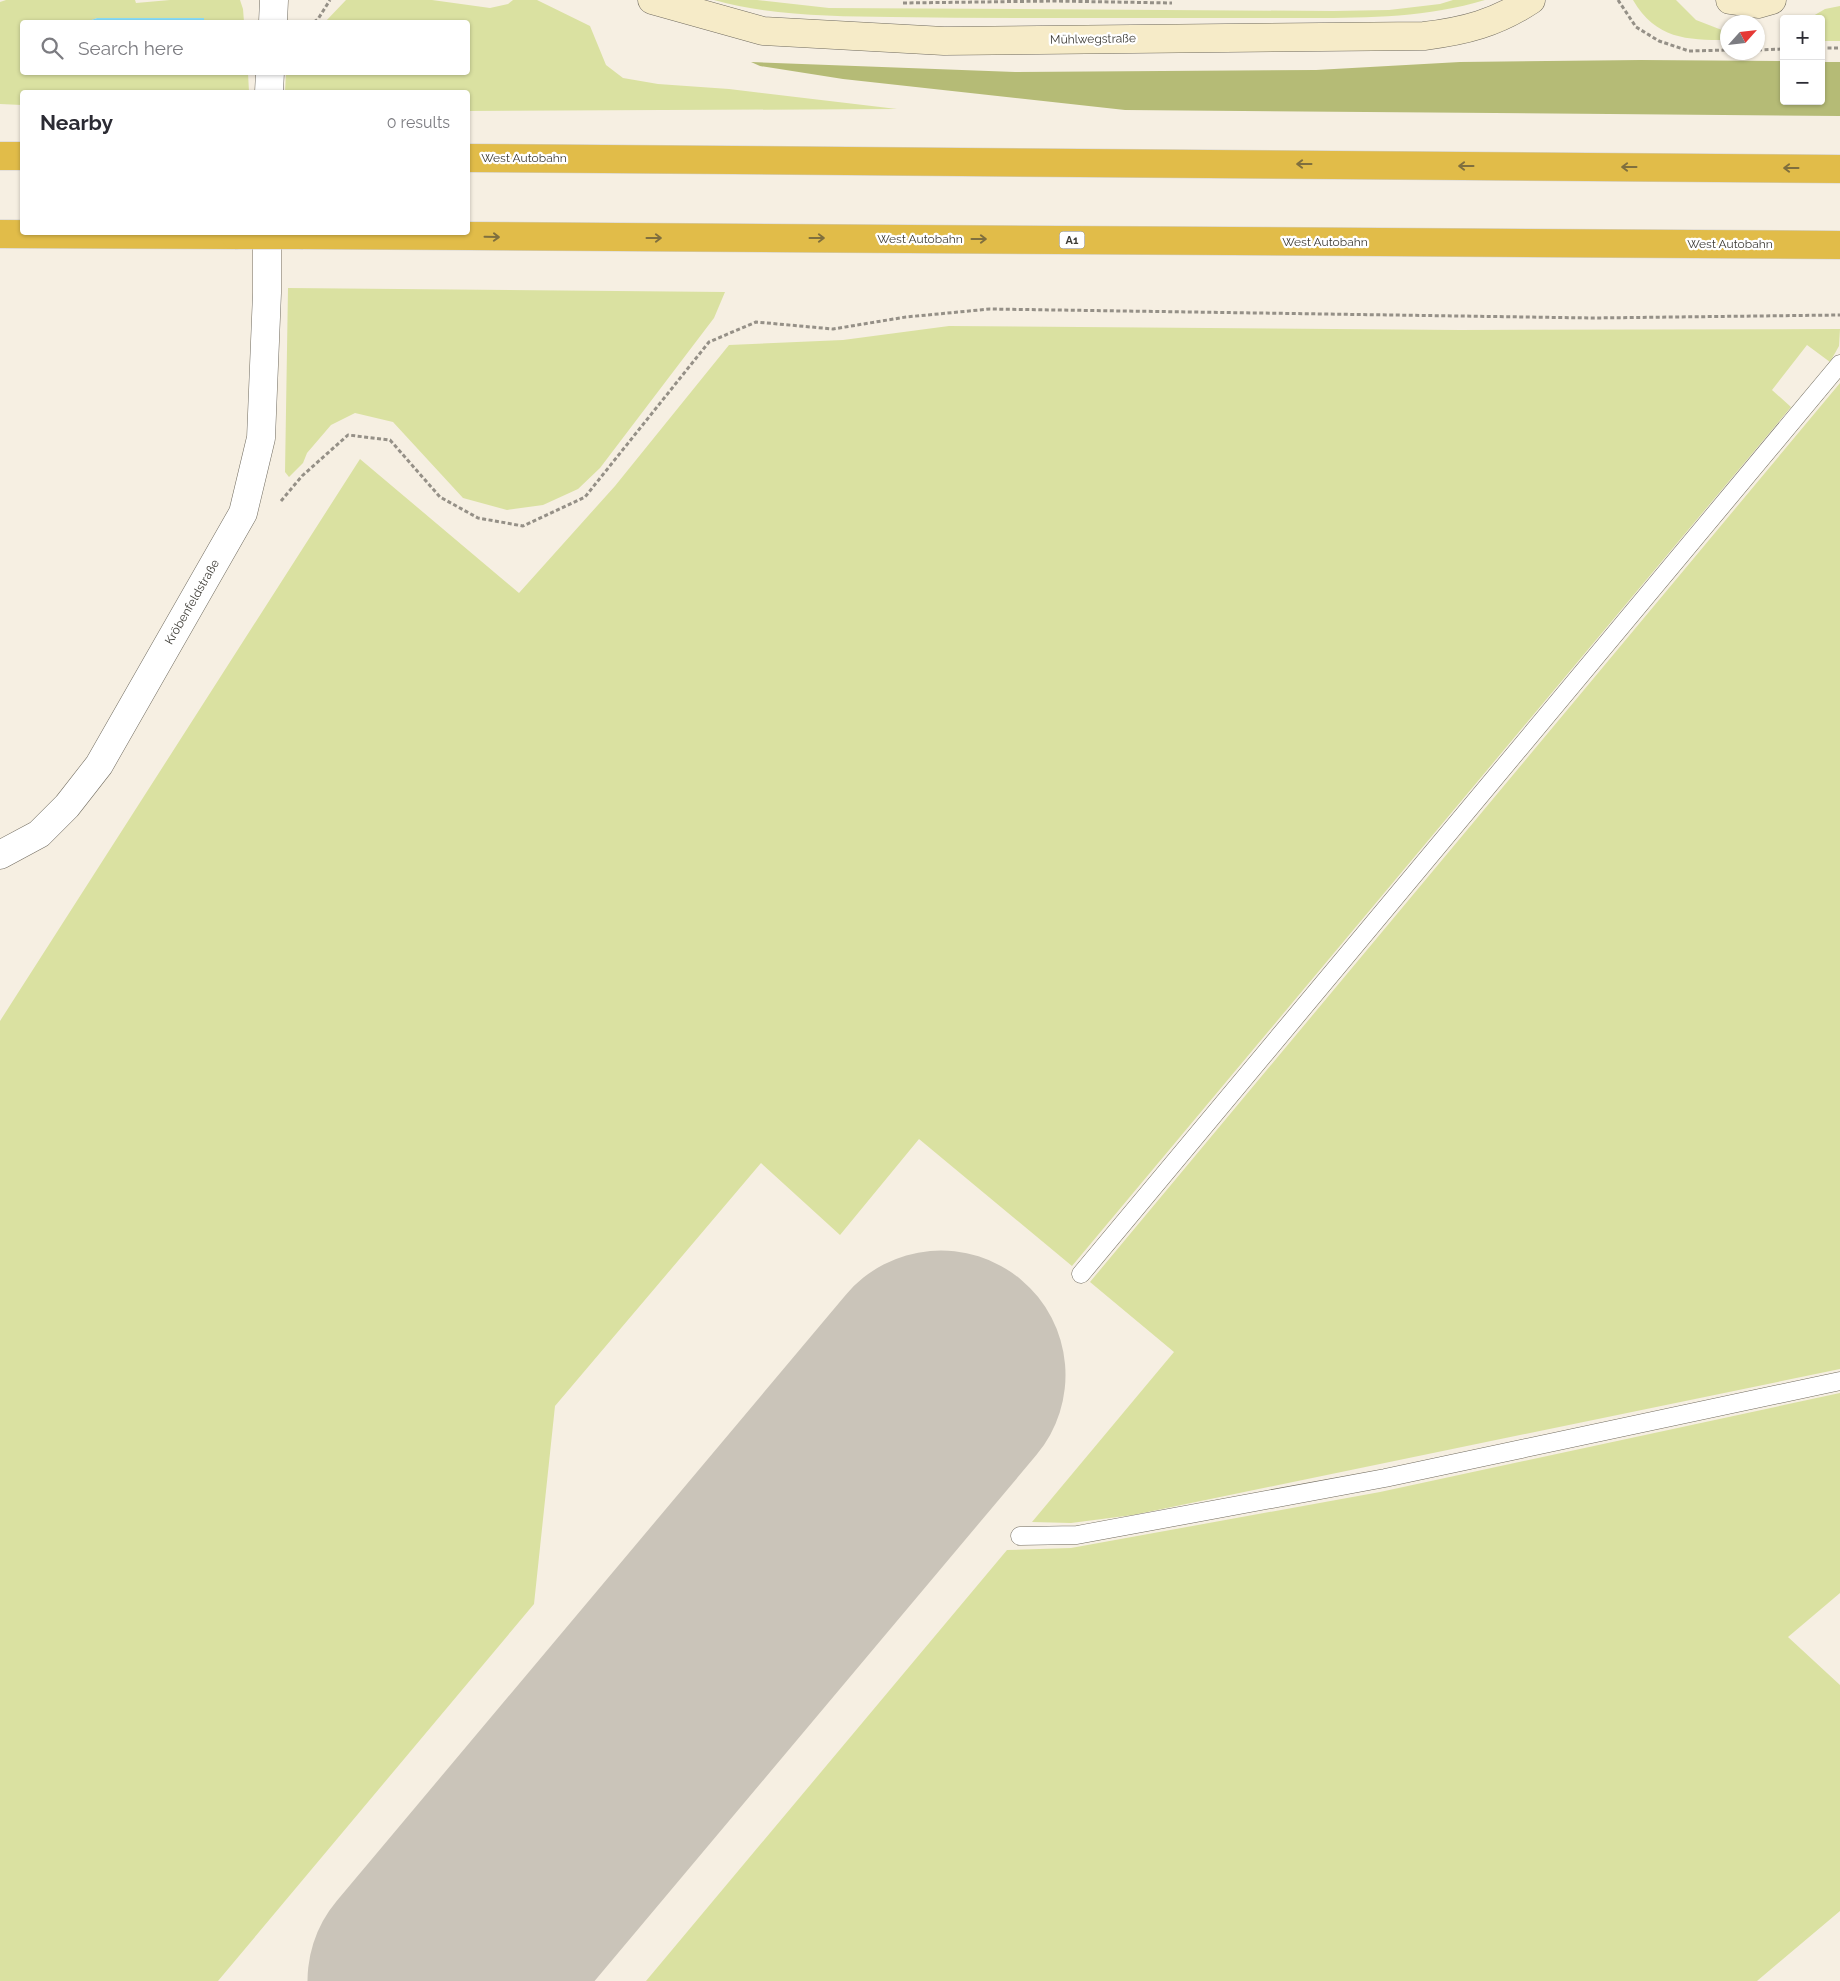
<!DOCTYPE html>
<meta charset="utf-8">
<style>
body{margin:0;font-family:Raleway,sans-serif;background:#f2f2f3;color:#2b2b33}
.controls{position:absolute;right:15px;top:15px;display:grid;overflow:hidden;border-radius:5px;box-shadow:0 1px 4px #0004}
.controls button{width:45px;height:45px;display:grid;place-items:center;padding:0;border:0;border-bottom:1px solid #e1e1e2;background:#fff;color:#2b2b33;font:25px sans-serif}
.compass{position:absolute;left:1720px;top:15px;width:45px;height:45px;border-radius:50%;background:#fff;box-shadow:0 1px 4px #0004;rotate:63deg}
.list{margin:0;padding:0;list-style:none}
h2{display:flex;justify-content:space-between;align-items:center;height:65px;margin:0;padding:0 20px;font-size:21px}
h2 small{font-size:16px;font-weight:400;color:#7c7c81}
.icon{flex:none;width:28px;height:28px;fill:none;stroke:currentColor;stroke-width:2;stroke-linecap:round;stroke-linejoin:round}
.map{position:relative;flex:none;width:1840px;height:1981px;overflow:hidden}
.search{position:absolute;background:#fff;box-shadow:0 1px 4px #0004;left:20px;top:20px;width:450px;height:55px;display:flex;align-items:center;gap:12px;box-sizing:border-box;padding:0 18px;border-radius:5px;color:#7c7c81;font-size:19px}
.panel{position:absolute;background:#fff;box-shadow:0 1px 4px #0004;left:20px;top:90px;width:450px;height:145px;border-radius:5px}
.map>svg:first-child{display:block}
</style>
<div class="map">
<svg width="1840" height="1981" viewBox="0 0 1840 1981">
<rect width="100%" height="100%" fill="#f6efe2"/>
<!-- green -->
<path fill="#dae1a1" d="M6,0H135L136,3L170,0H240L243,9L244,22H204L203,18H97L86,22H22V72L248,73L249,92H22V105L0,104V2Z
M346,0H432L490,8L508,4L513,0H537L590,26L606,65L623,78L658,84L729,89L897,109L468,111V92H285L286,73L468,72V22H325Z
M714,0H757L829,8L1334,11L1389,10L1440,4L1453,0H1485C1422,19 1358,18 1292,18C1230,18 1168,18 1106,18C1034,18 963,18 892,17C832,16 772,16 714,0Z
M1633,0H1676L1696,20L1727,32V40C1686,40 1656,39 1633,0Z
M1840,6V41H1821V19H1808L1825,9Z
M288,288L725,292L714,318L600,468L578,489L543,505L507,510L463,498L393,422L355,413L331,425L307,453L303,463L289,477L285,472Z
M949,326L1460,330L1840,329L1839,346L1830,362L1807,345L1772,390L1791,407L1072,1266L919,1139L840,1235L761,1163L555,1406L534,1604L218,1981H0V1021L360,459L519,593L615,486L729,345L843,340Z
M1840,383V1369L1133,1515L1071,1523L1032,1522L1174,1352L1090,1282Z
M1840,1393V1593L1788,1637L1840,1685V1911L1757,1981H646L1007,1550L1071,1548L1380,1492Z"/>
<!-- forest -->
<path fill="#b5bb76" d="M1641,60L1784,61V101H1821V62H1840V116L1125,110L843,79L760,66L751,62L1015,72L1316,70L1460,62Z"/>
<!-- water -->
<path fill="#8bdffb" d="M97,18H204V22H86Z"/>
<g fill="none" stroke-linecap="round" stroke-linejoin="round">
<!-- runway -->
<path stroke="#cac4b9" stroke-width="249" d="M432,1981L941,1375"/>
<!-- lane casing -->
<g stroke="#706b5f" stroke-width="19">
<path id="lane" d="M1081,1274L1840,364
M1020,1536L1077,1535L1385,1478L1840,1381"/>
</g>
<!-- street casing -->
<g stroke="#706b5f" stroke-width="29">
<path id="street" d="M273,22L274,0
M269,92L270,72
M0,855L39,834L67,806L99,765L243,513L261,438L267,293V232"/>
</g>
<!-- secondary casing -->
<g stroke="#706b5f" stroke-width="29">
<path id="secondary" d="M652,0L763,31L944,41L1424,36C1465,31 1496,23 1531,0
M1730,0L1758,4L1772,0"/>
</g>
<!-- highway casing -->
<g stroke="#d1d0cf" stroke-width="29">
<path id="highway" d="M0,156H22
M468,158L1840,169
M0,234L235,235
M303,235L1840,245"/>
</g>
<!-- path -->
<path stroke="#959087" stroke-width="3" stroke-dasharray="4 2.5" stroke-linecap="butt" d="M1618,0L1636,27L1659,41L1689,51L1728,50
M903,3L1054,1L1172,3
M314,22L318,19L330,0
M1821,48H1840
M1758,50L1784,49
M281,501L302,476L348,435L390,440L440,497L478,518L523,526L585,497L709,342L756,322L833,329L906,317L990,309L1593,318L1840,315"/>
<!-- lane -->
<use href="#lane" stroke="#fff" stroke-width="18"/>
<!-- street -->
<use href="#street" stroke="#fff" stroke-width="28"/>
<!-- secondary -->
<use href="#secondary" stroke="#f6ebc8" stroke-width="28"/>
<!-- highway -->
<use href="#highway" stroke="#e1bc49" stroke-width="28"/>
<!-- highway-bridge casing -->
<g stroke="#d1d0cf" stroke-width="29" stroke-linecap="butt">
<path id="highway-bridge" d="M235,235H303"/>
</g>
<!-- highway-bridge -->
<use href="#highway-bridge" stroke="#e1bc49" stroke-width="28"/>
</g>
<!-- one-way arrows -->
<defs><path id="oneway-shaft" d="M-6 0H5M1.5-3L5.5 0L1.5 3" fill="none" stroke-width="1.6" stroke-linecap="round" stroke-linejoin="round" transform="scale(1.25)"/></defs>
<g stroke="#7f6f3e">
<use href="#oneway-shaft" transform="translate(1304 164) rotate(-180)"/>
<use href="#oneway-shaft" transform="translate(1466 166) rotate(-180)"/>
<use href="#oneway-shaft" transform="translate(1629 167) rotate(-180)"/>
<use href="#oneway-shaft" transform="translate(1791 168) rotate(-180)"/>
<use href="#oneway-shaft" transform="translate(492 237) rotate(1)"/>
<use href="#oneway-shaft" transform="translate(654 238)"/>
<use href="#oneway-shaft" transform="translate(817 238)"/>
<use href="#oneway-shaft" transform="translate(979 239)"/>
</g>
<g text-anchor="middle" stroke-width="4.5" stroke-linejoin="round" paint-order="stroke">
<!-- shield labels -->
<rect fill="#fff" stroke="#787672" stroke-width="1" x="1059.5" y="231.5" width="25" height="17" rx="4"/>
<g font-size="11" font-weight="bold" fill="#3e3c36">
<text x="1072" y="244">A1</text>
</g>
<!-- street labels -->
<g font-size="12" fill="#3e3c36" stroke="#fff">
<text transform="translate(1093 39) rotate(-1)" y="4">Mühlwegstraße</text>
<text x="524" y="162">West Autobahn</text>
<text x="920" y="243">West Autobahn</text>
<text x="1325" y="246">West Autobahn</text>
<text x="1730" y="248">West Autobahn</text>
<text transform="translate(192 602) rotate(-60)" y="4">Kröbenfeldstraße</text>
</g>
</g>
</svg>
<div class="controls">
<button>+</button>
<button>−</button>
</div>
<svg class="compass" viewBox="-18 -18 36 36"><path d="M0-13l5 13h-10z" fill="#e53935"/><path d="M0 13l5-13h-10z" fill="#7c7c81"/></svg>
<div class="search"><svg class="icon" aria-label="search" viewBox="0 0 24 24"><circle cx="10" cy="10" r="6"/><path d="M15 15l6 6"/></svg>Search here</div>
<section class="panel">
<h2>Nearby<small>0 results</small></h2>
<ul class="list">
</ul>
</section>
</div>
